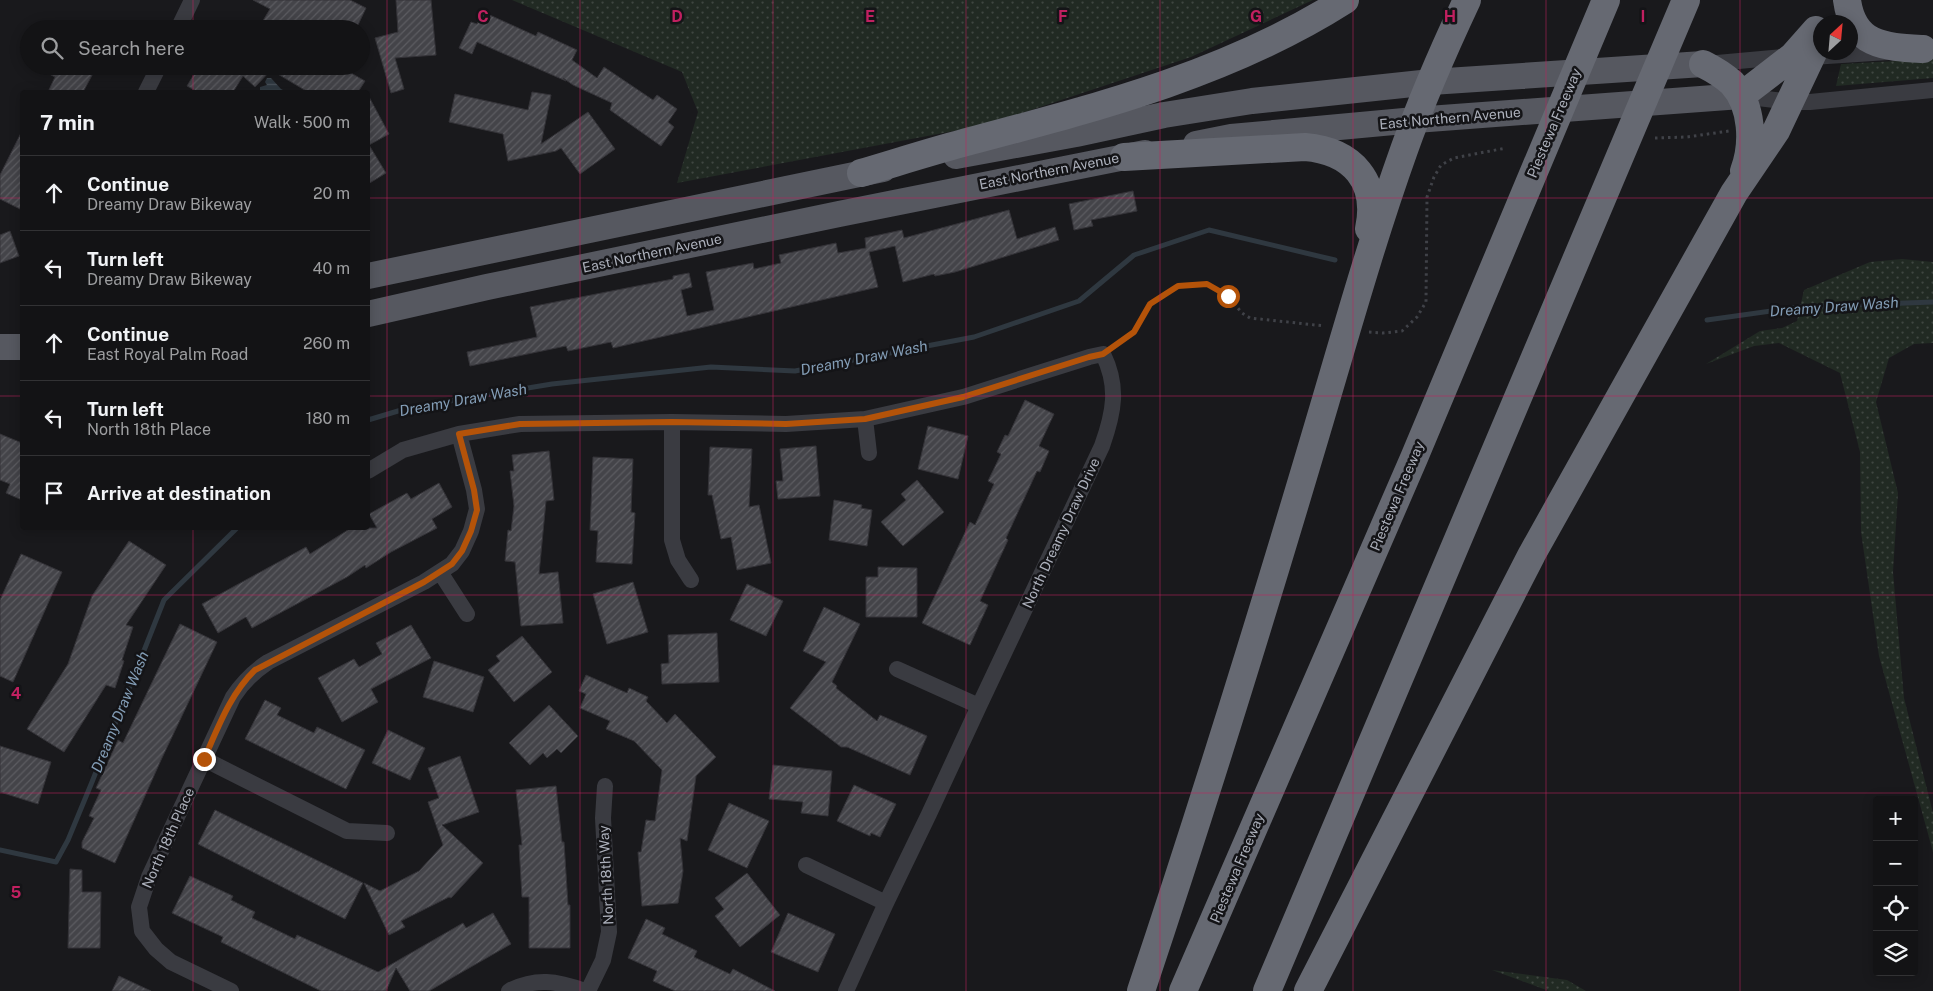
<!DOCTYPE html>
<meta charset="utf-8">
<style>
body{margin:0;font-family:"Public Sans",sans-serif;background:#1c1c1e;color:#f1f3f6}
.controls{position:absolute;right:15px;bottom:15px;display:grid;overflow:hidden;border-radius:5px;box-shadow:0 2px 12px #0003}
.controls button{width:45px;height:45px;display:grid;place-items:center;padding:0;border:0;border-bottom:1px solid #323234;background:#131315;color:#f1f3f6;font:25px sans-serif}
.compass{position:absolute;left:1813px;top:15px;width:45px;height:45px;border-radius:50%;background:#131315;box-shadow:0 2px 12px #0003;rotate:26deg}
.stop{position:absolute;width:15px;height:15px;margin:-11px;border:4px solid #b45309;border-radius:50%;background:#fff}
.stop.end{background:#b45309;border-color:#fff;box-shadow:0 1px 5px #0008}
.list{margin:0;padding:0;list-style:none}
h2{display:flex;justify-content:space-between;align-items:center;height:65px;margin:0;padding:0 20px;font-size:21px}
h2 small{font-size:16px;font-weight:400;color:#9d9ea0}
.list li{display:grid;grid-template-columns:32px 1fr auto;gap:15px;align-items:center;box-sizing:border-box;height:75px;padding:0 20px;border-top:1px solid #323234}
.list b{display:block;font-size:19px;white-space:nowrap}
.list p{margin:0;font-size:16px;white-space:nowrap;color:#9d9ea0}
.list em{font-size:16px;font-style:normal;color:#9d9ea0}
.icon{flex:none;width:28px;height:28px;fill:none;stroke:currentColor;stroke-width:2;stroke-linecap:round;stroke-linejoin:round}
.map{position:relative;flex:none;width:1933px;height:991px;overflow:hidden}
.search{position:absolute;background:#131315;box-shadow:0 2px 12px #0003;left:20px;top:20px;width:350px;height:55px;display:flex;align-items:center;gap:12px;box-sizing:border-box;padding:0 18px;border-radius:28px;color:#9d9ea0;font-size:19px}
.panel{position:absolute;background:#131315;box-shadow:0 2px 12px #0003;left:20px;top:90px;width:350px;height:440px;border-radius:5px}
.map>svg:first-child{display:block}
</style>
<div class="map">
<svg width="1933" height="991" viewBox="0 0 1933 991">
<defs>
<pattern id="grass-dots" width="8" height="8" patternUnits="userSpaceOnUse" patternTransform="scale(1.25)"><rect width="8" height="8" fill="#212a23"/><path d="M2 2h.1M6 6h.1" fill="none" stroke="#3f4641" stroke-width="1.8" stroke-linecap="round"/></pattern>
<pattern id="water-rules" width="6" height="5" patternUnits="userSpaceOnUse" patternTransform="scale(1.25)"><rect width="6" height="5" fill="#2f3840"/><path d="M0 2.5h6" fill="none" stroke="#4a525a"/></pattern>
<pattern id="building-hatch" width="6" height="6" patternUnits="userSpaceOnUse" patternTransform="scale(1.25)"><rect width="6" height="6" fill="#444449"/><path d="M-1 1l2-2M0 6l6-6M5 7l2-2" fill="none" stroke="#5c5c61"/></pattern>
</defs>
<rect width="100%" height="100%" fill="#19191c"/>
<!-- grass -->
<path fill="url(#grass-dots)" d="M512,0H1313L1191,57L986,125L677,183L698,112L682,72Z
M1933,59V78L1836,86L1841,64Z
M1902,259L1933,262V343L1914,344L1889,358L1876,402L1898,493L1893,572L1904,698L1933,813V852L1879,656L1861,532L1860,452L1840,373L1779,343L1754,346L1706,364L1760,331L1782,328L1797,321L1804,290L1870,262Z
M1492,970L1567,980L1586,991H1549Z"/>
<!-- water -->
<path fill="url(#water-rules)" d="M267,78H271L281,89L287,92L260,91V87L267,85L265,82Z"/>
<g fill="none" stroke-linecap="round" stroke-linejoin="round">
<!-- stream -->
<path stroke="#2f3840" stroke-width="5" d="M1707,320L1799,307L1933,302
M368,420L408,408L552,384L711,367L795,371L974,337L1079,301L1134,255L1209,230L1335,260
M0,850L56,862L68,840L92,782L164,600L236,529"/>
</g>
<!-- building -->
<path fill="url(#building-hatch)" stroke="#343338" d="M253,0H350L366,8L356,29H258L270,9Z
M396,0H431L436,55L395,58L404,89L391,93L375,38L398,32Z
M483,12L536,36L538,32L577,50L572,60L597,78L604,67L653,100L657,95L677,109L668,122L674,127L661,146L610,110L612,103L573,85L563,78L566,81L477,42L472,54L459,48L471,22L477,24Z
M34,66H97L83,92H48L55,77Z
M199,66H332L342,72L344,69L365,81L358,92H308L271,70L255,87L243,76L233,92H198L187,86Z
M532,92L551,95L541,144L588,112L615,149L580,174L561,148L556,151L508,161L503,134L449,122L455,94L528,110Z
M368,95L389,134L369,145L386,173L368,184Z
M22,131V210L0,199V175Z
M1133,191L1137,211L1091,220L1093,226L1074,230L1069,204Z
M1009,210L1017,239L1055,227L1059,240L955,272L935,276L934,274L903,282L895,246L869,252L878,287L613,348L611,342L568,351L566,346L470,366L467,352L537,337L530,307L673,279V276L689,273L692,287L681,290L687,316L714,310L706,272L753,263L754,269L781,263L779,255L836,243L838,253L866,248L865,238L902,230L904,238Z
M10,231L19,256L0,263V235Z
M1025,400L1054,414L1039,446L1049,451L1040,472L1037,471L1006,538L1008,540L980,601L988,605L970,645L922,623L970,522L975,525L994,484L988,481L1001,454L997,452L1005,435L1008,436Z
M928,426L968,436L958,479L918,469Z
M0,434L22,443V500L6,493L10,484L0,480Z
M816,446L820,496L778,499L776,481H783L780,449Z
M710,447L752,449L749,507L759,505L771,563L737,570L731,537L721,539L712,495H708Z
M549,451L554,500L546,501L539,574L558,572L563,623L521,626L515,562L505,561L508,530L511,531L514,506L510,471H514L512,455Z
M593,457L633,459L631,512L635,513L632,564L596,562L598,531L590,530Z
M917,480L944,512L903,546L881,522L906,500L901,494Z
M439,483L452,507L432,519L437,528L391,552L366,568L365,565L347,577L252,628L246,617L218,633L202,604L306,547L310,554L351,528H377L369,514L407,493L411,499Z
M834,500L862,505L861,508L872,510L867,546L829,540Z
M129,541L166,565L126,625L133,627L122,660L124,661L115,688L106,685L64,752L27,729L68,664L92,596Z
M21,554L62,572L13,682L0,676V600Z
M878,567L917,568V617H866V577H878Z
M633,582L648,632L607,644L593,594Z
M747,584L783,601L766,636L730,620Z
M824,607L860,624L832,682L837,686L836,688L877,721L880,715L927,736L910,775L847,747H841L790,708L826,662L803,651Z
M180,624L217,642L161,760L115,863L82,848V842L94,818L89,816L101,790L96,788L118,740L123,743Z
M411,625L431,658L371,689L378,702L342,722L318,678L354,659L359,667L382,654L376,643Z
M717,633L719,682L662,684L661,664L669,663L668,635Z
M522,636L552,672L514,702L488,670L500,661L496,656Z
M434,661L484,677L473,712L423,697Z
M586,675L627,693L629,688L648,697L646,701L667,723L675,714L716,757L696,776L687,841L680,838L683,871L678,903L642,906L638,852H641L646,820L655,821L662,770L634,741L606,729L610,721L580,708L586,694L579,691Z
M265,700L281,708L277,715L314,733L317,727L365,750L346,789L245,739Z
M549,705L578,736L561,753L557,749L547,758L543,753L530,765L509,743Z
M388,730L425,748L410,780L372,763Z
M0,746L51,762L38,804L0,792Z
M460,756L479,812L442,825L483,863L451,898L449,897L401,921L405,927L389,935L364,883L380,891L419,871L443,845L428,802L439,798L428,768Z
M773,765L832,771L828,816L801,813L803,802L769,799Z
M854,785L896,804L880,837L871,833L870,836L837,821Z
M556,786L562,842H564L568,905H570V948H529V897H522L519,845H522L516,790Z
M729,803L769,821L747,868L708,850Z
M215,810L363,883L345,919L198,844Z
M70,869L82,870V892H101L100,948H68Z
M747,873L780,915L740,947L715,916L724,909L715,898Z
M190,876L233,896L231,900L255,912L252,918L295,939L297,935L378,972L463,923L466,928L493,913L511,944L429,991H410L396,968L386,991H321L221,942L223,937L172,913Z
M788,913L835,934L818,972L771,952Z
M646,919L665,928L662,934L697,951L694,957L730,974L733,969L775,991H675L653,981L657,971L628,958Z
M119,976L151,991H112Z"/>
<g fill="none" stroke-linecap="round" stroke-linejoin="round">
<!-- path -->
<path stroke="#404248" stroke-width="3" stroke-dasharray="2.5 4" stroke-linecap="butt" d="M1655,138L1687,137L1729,131
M1369,332L1383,333L1402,331L1417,317L1426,302L1427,197L1434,177L1441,165L1454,158L1506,148
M1116,345L1134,332L1151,304L1178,286L1207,285L1228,296L1242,313L1250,318L1325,326"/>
<!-- minor -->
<path stroke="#3a3b41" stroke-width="16" d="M178,29L192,0
M1706,64L1793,56L1812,57L1888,52
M146,92L159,66
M1741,96L1791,102H1810L1933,90
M865,419L869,453
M672,422V540L678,560L691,580
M368,471L403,450L459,434L520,424L672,422L786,424L865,419L963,397L1089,357L1103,354C1119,387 1114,412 1102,446L979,706L929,814L886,903L846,991
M440,572L467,614
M897,669L979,706
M204,759L347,831L387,833
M806,865L886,903
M231,991L171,962L156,949L142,931L139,907L149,877L233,697C243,682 253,672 268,662L424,582L452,564L462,551L471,531L477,509L474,490L459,434
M509,991C536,977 557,981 585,991
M588,991L603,960L609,932L603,818L605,786"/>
<!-- primary -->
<path stroke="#565860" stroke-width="26" d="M1196,144L1231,137L1415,120L1741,96
M956,156L1076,134L1164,115L1252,101L1431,82L1703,64
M368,276L883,169
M368,314L487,287L839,214L1145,153
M0,347H22"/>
<!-- motorway -->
<path stroke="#666972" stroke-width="28" d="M1847,0C1853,46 1885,47 1923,49
M1703,64C1713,69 1723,75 1732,83C1753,106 1754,144 1744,171
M1741,96L1793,56L1816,30
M1124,157L1305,147C1353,151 1379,182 1369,229
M861,173C895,163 929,152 963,143C1095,108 1229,74 1345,0
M1141,991C1202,809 1259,625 1314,440C1343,343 1370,245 1404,150C1422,99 1444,49 1467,0
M1183,991L1414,458L1606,0
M1267,991L1686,0
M1308,991L1532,554L1734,193L1776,131L1820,38"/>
</g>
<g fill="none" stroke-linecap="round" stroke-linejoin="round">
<!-- route -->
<path stroke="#b45309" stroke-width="6" d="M204,759C218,728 230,694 255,670L424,582L452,564L462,551L471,531L477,510L474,490L459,434L520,424L672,422L786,424L865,419L963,397L1089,357L1103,354L1134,332L1150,304L1178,286L1207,284L1228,296"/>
</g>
<!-- grid -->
<path fill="none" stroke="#c12060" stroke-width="1" stroke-opacity="0.55" d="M193,0V29M387,0V991M580,0V991M773,0V991M966,0V991M1160,0V991M1353,0V991M1546,0V991M1740,0V991M193,66V92M0,198H22M368,198H1933M0,396H22M368,396H1933M193,528V991M0,595H1933M0,793H1933"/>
<g text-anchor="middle" stroke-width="5" stroke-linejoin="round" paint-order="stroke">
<!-- street labels -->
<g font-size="14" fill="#acb0bb" stroke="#141417">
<text transform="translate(1450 118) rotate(-5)" y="5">East Northern Avenue</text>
<text transform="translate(1554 123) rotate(-67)" y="5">Piestewa Freeway</text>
<text transform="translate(1049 171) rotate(-11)" y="5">East Northern Avenue</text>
<text transform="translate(652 253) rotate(-12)" y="5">East Northern Avenue</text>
<text transform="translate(1397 496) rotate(-67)" y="5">Piestewa Freeway</text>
<text transform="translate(1061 533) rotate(-65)" y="5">North Dreamy Draw Drive</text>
<text transform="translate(168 838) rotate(-66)" y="5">North 18th Place</text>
<text transform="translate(1237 868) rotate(-67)" y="5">Piestewa Freeway</text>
<text transform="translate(606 875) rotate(-93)" y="5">North 18th Way</text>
</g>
<!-- water labels -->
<g font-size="15" font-style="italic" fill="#839db6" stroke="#141417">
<text transform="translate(1834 307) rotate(-4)" y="5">Dreamy Draw Wash</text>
<text transform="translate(864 358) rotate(-11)" y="5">Dreamy Draw Wash</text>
<text transform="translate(463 400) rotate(-10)" y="5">Dreamy Draw Wash</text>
<text transform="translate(120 712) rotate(-68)" y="5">Dreamy Draw Wash</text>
</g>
</g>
<g font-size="16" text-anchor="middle" font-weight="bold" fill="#c12060" stroke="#141417" stroke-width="5" stroke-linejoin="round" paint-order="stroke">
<text x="483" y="22">C</text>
<text x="677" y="22">D</text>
<text x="870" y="22">E</text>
<text x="1063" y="22">F</text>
<text x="1256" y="22">G</text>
<text x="1450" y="22">H</text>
<text x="1643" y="22">I</text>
<text x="16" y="699">4</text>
<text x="16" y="898">5</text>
</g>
</svg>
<div class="controls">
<button>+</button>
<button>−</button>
<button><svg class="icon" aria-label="locate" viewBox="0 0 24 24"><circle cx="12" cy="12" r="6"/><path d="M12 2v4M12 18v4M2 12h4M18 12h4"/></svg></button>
<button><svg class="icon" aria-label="layers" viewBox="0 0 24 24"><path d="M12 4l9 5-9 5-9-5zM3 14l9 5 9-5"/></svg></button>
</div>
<svg class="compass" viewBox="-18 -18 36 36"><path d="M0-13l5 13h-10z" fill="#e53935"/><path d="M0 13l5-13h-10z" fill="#9d9ea0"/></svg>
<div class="stop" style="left:1228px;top:296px"></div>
<div class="stop end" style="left:204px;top:759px"></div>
<div class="search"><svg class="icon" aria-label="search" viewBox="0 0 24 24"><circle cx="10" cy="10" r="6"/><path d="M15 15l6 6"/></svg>Search here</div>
<section class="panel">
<h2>7 min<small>Walk · 500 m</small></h2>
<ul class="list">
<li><svg class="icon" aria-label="ahead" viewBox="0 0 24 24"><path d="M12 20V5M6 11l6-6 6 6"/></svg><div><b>Continue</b><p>Dreamy Draw Bikeway</p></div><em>20 m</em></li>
<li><svg class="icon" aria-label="left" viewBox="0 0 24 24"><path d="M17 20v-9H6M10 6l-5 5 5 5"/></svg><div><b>Turn left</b><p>Dreamy Draw Bikeway</p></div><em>40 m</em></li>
<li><svg class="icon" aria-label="ahead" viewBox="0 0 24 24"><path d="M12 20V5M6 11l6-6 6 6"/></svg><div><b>Continue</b><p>East Royal Palm Road</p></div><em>260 m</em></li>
<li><svg class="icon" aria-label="left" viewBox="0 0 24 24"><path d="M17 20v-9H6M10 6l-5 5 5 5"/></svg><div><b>Turn left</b><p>North 18th Place</p></div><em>180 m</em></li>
<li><svg class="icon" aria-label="arrive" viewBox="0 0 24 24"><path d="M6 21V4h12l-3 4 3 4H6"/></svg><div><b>Arrive at destination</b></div></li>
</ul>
</section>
</div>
